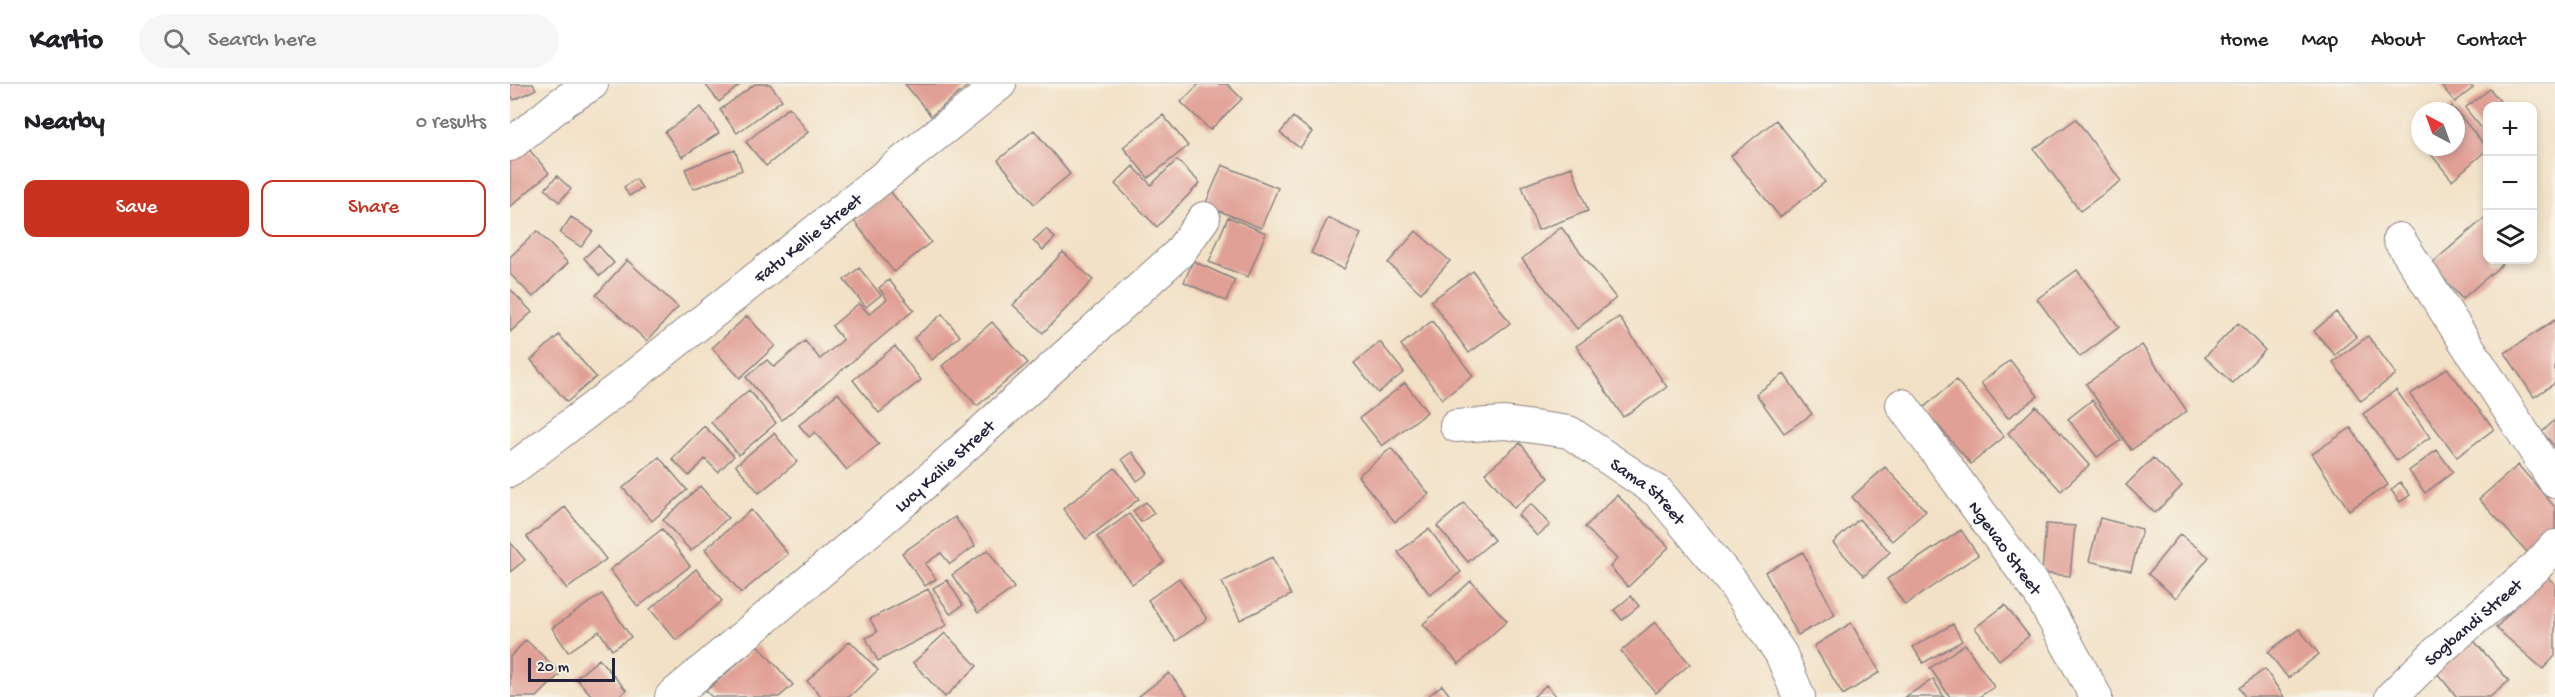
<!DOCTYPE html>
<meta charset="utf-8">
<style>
body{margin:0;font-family:"Gochi Hand",sans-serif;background:#f6f6f6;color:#202124}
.controls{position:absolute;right:18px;top:18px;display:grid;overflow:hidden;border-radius:12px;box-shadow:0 3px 9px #0003}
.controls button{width:54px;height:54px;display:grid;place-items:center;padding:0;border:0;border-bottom:2px solid #e0e0e0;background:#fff;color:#202124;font:30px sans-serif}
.compass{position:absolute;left:1901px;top:18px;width:54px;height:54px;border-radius:50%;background:#fff;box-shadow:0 3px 9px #0003;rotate:319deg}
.scale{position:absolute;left:18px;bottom:15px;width:87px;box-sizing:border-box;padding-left:6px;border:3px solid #22223b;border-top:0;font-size:16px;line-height:21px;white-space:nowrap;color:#22223b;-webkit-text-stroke:4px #f7f3e8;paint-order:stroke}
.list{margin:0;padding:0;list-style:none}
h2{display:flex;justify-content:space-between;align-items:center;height:78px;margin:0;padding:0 24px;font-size:26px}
h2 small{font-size:20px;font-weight:400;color:#757577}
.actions{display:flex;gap:12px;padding:18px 24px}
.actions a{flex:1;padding:14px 0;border:2px solid #c8321e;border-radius:12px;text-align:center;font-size:21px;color:#c8321e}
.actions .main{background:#c8321e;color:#fff}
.icon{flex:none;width:33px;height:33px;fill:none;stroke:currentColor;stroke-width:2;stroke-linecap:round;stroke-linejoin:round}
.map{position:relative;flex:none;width:2045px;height:613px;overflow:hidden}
header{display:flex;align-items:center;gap:36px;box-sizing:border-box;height:84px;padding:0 30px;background:#fff;border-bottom:2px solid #e0e0e0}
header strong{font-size:28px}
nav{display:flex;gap:33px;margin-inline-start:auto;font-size:21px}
.search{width:420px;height:54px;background:#f6f6f6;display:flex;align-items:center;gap:15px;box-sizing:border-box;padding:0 21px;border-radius:33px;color:#757577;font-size:22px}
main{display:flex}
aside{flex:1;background:#fff}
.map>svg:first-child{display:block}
</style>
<header>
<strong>Kartio</strong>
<div class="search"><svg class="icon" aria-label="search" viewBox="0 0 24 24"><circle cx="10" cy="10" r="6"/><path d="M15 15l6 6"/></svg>Search here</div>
<nav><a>Home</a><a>Map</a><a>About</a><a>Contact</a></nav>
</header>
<main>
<aside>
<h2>Nearby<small>0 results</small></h2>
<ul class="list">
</ul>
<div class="actions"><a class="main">Save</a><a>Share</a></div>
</aside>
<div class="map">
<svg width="2045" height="613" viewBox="0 0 2045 613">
<rect width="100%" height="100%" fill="#f7f3e8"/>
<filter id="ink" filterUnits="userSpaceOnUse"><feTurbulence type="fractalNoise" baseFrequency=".0167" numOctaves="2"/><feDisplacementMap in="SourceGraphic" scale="12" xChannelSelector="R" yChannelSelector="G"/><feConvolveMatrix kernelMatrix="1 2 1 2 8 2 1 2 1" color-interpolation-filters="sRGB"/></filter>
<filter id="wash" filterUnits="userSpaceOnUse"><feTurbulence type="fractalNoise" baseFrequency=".008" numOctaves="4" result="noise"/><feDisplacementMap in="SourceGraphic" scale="24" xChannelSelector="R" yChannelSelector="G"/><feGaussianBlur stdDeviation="1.35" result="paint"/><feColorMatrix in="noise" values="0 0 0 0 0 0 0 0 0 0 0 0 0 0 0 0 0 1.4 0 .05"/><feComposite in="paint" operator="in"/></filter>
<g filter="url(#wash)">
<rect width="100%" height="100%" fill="#f2e1c6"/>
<g id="blocks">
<!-- building -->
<path fill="#e1a096" d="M0,0H23L26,5L4,16L0,9Z
M195,0H231L209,18Z
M245,0H260L272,16L227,49L210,26Z
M395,0H460L421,32Z
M689,0H717L732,15L700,46L671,18Z
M1930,0H1959L1963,4L1945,18Z
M1980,5L1994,22H1978V52L1955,24Z
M1942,22L1978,65L1942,96L1915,63H1946V27H1936Z
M191,23L209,49L172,73L155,48Z
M279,23L298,48L256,82L236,58Z
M653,31L678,62L638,94L613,63Z
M783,33L802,48L790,64L770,49Z
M1566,35L1611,97L1570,127L1524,65Z
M1266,36L1315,98L1270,133L1221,72Z
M524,46L560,90L524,120L488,76Z
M11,56L39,89L0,123V65Z
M225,66L232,86L183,105L175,85Z
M667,76L690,99L647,143L605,100L623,82L641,101Z
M712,81L768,104L751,144L695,121Z
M1062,83L1078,127L1028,146L1012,102Z
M47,92L61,105L49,118L35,105Z
M126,95L132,104L119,112L114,103Z
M380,107L421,158L384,188L344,137Z
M1978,131V176H1997L1952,215L1921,180Z
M61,133L83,147L71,163L50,149Z
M718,133L756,149L738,193L699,178Z
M818,134L851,150L834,185L801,169Z
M1051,143L1106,214L1067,245L1012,175Z
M536,145L545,154L533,166L523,157Z
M27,147L58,179L23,213L0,190V173Z
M906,147L940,177L911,209L878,179Z
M88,161L104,179L90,192L74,174Z
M553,168L583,196L533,249L503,221Z
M117,176L168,223L137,257L86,211Z
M683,177L725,196L716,217L674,198Z
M349,184L371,211L356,223L334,196Z
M1567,186L1609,243L1570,273L1527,215Z
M963,187L1000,239L959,269L921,217Z
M379,196L404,226L272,336L236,293L257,276L264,283L295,257L310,275L333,256L322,242L349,219L359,230L377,215L369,204Z
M0,205L22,228L0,248Z
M1826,228L1847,253L1825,271L1804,247Z
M432,230L450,252L422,276L404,254Z
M237,232L265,262L230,294L202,264Z
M1109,233L1157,303L1113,333L1066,262Z
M2045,236V299L2024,313L1995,269Z
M922,237L963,292L932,315L891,261Z
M482,238L518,279L467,322L432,282Z
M1728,239L1755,266L1722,299L1695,273Z
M49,251L86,293L57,318L21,276Z
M1858,252L1886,290L1851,317L1823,278Z
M870,258L894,288L868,309L844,279Z
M1632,261L1677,327L1621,366L1576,300Z
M385,262L411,296L369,329L343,296Z
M1500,276L1528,312L1498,334L1471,299Z
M1937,284L1984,345L1947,373L1900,311Z
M1274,290L1302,330L1274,349L1246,310Z
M1446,296L1494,353L1461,380L1413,324Z
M895,299L917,328L872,362L850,334Z
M239,306L266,339L229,371L201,338Z
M1886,306L1920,353L1887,377L1853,330Z
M328,309L369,360L337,386L305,348L299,353L289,341Z
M1582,316L1611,356L1587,373L1558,335Z
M1526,322L1579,381L1551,407L1498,349Z
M2045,336V363L2032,348Z
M194,342L224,372L208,388L195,375L179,392L162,375Z
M1841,344L1878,401L1839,426L1802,370Z
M264,349L287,378L249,409L226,381Z
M1010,359L1039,394L1004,424L975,389Z
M881,364L919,410L885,438L848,392Z
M1927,366L1943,388L1915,409L1899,387Z
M622,368L638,389L627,397L612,375Z
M149,373L177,406L142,437L113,404Z
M1643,374L1672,402L1645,429L1616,401Z
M2008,381L2045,423V445L2018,469L1969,415Z
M1375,383L1416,427L1382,457L1342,413Z
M605,384L629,415L576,455L553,425Z
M1890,398L1900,411L1890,418L1881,406Z
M190,402L218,434L181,467L153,436Z
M1107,411L1159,463L1118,503L1100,483L1107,475L1075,443Z
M636,418L644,429L631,438L623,427Z
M954,419L984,456L958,478L927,442Z
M1021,420L1040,441L1027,452L1008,431Z
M55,423L96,475L57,505L17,453Z
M241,426L278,470L231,509L195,465Z
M619,430L654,478L622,500L587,453Z
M445,433L465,462L440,480L431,469L415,480L426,495L415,502L392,469Z
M1590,434L1632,445L1621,487L1579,477Z
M1349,435L1380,468L1354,492L1323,459Z
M1536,440L1565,442L1560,492L1532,489Z
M152,445L180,482L128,523L100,486Z
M919,445L951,488L920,511L888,468Z
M1451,446L1468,471L1395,521L1377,495Z
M1670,450L1699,473L1666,514L1638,490Z
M0,458L15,476L0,488Z
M478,466L504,504L468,529L442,491Z
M1293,468L1325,531L1288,551L1255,488Z
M762,473L781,511L730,536L712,498Z
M186,485L212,517L166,556L140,525Z
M2034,490L2045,500V572L2033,585L1986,544Z
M669,494L697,535L666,557L638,516Z
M437,496L453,521L440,530L423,504Z
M961,497L997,537L949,580L913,540Z
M418,505L437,541L368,577L356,554L367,548L360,535Z
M92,510L121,553L102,566L89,547L58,568L42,544Z
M1121,512L1129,522L1112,536L1104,526Z
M1495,521L1519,552L1489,576L1465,544Z
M1145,538L1180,580L1146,609L1111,567Z
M1341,539L1370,588L1333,611L1304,562Z
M1443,540L1452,557L1413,579L1403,563Z
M1789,545L1809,570L1778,594L1758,568Z
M435,549L467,582L435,613L403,579Z
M1960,552L1999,597L1980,613H1947L1922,583Z
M16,556L51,589L27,613H0V573Z
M340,557L368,586L339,613H312L297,597Z
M1455,560L1484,603L1469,613H1440L1420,584Z
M248,561L283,601L269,613H202L196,607Z
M89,575L116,606L109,613H83L66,594Z
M1755,585L1774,613H1735L1729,604Z
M659,589L678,613H628Z
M1423,595L1434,613H1395Z
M932,601L941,613H917Z
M1036,601L1047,613H1023Z"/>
</g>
</g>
<g filter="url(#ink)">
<use href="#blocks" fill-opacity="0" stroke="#8a8280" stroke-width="1.5"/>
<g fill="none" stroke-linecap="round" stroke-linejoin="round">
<!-- minor casing -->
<g stroke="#8a8280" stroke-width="34">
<g id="minor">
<path d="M0,61L53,18L82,0"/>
<path d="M1889,155L2045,398"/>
<path id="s1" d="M1392,321L1529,509L1586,613"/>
<path id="s2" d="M946,342L995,339L1059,348L1148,408L1222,498L1271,570L1289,613"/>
<path id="s3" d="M0,387L106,306L490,0"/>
<path id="s4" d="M161,613L397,415L669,169L694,134"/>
<path id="s5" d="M1881,613L1928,567L2026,483L2045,462"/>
</g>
</g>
<!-- minor -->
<use href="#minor" stroke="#fff" stroke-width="32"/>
</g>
</g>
<g text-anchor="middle" stroke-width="4.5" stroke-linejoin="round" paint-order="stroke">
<!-- street labels -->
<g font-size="18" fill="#22223b" stroke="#f7f3e8">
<text dy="6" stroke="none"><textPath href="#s3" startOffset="378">Fatu Kellie Street</textPath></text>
<text dy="6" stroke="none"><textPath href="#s4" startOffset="358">Lucy Kailie Street</textPath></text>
<text dy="6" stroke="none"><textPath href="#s2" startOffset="213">Sama Street</textPath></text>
<text dy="6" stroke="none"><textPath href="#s1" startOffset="176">Ngevao Street</textPath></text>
<text dy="6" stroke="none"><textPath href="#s5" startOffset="111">Sogbandi Street</textPath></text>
</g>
</g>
</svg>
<div class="controls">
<button>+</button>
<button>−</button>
<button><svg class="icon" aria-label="layers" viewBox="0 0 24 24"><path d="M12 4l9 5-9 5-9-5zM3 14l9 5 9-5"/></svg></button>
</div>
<svg class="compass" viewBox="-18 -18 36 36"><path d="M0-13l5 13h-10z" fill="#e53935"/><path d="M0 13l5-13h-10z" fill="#757577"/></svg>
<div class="scale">20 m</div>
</div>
</main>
